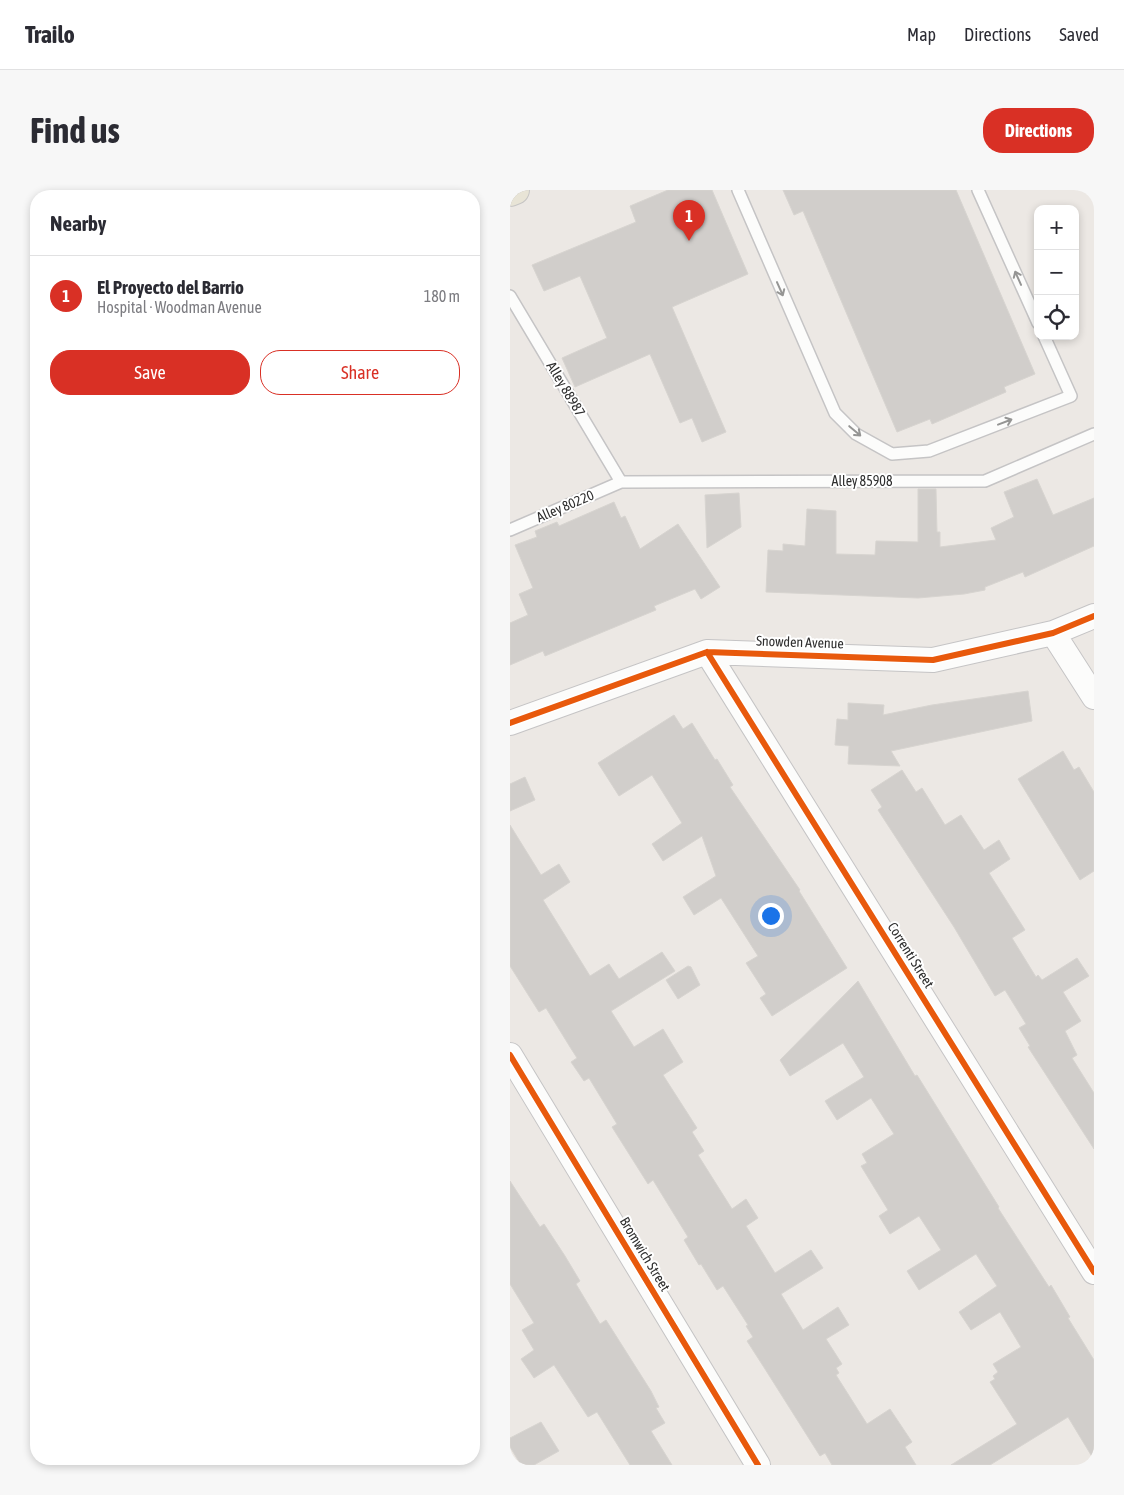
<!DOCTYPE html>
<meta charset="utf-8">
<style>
body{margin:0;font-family:"Asap Condensed",sans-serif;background:#f7f7f7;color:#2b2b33}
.controls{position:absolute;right:15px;top:15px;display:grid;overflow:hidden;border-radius:10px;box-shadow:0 2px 8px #0003}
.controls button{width:45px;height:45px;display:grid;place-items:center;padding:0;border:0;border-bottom:1px solid #e1e1e2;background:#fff;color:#2b2b33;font:25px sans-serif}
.you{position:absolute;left:260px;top:725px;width:18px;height:18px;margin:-12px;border:4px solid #fff;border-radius:50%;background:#1a73e8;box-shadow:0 0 0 8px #1a73e833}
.badge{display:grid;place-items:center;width:32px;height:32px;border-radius:50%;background:#d93025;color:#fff;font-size:16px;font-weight:700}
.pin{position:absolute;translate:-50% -41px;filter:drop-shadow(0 1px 2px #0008)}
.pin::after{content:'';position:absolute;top:26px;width:18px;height:15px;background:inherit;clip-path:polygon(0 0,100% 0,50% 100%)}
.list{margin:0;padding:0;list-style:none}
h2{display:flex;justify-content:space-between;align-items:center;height:65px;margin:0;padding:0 20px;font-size:21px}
h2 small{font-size:16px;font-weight:400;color:#7c7c81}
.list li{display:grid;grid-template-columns:32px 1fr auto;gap:15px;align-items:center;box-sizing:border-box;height:80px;padding:0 20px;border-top:1px solid #e1e1e2}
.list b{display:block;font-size:19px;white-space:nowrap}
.list p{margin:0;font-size:16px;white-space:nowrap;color:#7c7c81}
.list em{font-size:16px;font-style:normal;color:#7c7c81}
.actions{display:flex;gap:10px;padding:15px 20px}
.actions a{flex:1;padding:11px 0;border:1px solid #d93025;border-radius:20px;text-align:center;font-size:18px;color:#d93025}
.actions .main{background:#d93025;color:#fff}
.icon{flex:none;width:28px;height:28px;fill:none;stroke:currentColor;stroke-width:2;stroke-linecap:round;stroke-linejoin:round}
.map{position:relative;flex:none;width:584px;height:1275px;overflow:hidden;border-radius:20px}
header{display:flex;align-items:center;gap:30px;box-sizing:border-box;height:70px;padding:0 25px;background:#fff;border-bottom:1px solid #e1e1e2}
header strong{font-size:24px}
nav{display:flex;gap:28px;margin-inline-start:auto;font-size:18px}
.intro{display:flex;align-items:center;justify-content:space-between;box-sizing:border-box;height:120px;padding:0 30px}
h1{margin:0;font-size:35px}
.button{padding:12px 22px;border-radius:20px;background:#d93025;color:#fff;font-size:18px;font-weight:700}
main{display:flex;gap:30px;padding:0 30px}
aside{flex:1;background:#fff;border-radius:20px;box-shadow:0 2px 8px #0003}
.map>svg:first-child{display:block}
</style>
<header>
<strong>Trailo</strong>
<nav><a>Map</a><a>Directions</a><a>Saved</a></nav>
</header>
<div class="intro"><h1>Find us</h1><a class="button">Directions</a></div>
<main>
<aside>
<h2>Nearby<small></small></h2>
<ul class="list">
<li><span class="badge">1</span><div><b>El Proyecto del Barrio</b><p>Hospital · Woodman Avenue</p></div><em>180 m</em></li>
</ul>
<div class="actions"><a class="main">Save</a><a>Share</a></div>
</aside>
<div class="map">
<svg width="584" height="1275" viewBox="0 0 584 1275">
<rect width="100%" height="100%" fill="#ece8e4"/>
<!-- building -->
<path fill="#d1cecb" stroke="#d7d4d0" d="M158,0H202L238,84L162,117L216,242L192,252L182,228L170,233L140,164L65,197L52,168L97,148L70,86L34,101L22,75L126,32L120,16Z
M273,0H446L525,184L494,197L496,202L422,234L420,229L387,242L293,21L284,25Z
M527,289L543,325L584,308V356L515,387L513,382L475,397V400L454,404L408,408L256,402L258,360L273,361V354L295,356L297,319L326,321V364L365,365L366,351L408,352V299H426L427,342H430V357L486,350L481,338L504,327L494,302Z
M229,303L231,337L197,358L195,305Z
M104,312L111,328L115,326L130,359L168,334L210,397L191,409L185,399L144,416L146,420L76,449L35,466L33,461L0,475V433L18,425L9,404L23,398L5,355L27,347L25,341L47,332L49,336Z
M518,501L522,531L381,561L390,576L338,574L339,556L325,555L327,529L338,530V513L374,515L373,525L422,515Z
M164,525L173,539L182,533L205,570L207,569L223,595L220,597L290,700L289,701L337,778L262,826L250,808L256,804L236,773L248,766L211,708L184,725L173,707L206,686L192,646L153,671L142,654L172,633L142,585L109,606L88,573Z
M553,561L564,580L569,577L584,602V681L570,690L508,589Z
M392,580L406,602L412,598L435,635L451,625L474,660L489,650L500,669L479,683L515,740L502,748L526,787L528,785L532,790L567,768L579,786L553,802L571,831L555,841L567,865L562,868L584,903V959L518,857L520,856L509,838L516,834L495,800L485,806L444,737L368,620L372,617L361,600Z
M15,587L25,610L0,621V594Z
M0,635L31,685L49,674L60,692L33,710L80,786L99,774L109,789L152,762L165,781L101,821L124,857L153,839L173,872L153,885L187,938L182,942L194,961L188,965L222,1019L236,1009L248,1028L236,1036L265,1083L301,1060L313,1078L271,1104L293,1140L328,1117L339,1135L316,1149L332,1174L326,1178L329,1183L326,1185L357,1234L380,1219L402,1252L395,1257L406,1275H322L315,1263L310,1266L255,1179L237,1151L243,1147L236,1136L238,1135L213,1096L207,1100L191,1074L189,1075L174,1050L178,1047L143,990L138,994L102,937L107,934L79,888L74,891L61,872L67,868L60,857L36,818L29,822L0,776Z
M178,776L181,777L190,795L168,809L156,790Z
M348,791L405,886L407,885L489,1017L488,1018L539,1097L541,1095L560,1127L558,1128L584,1170V1270L558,1227L480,1275H441L507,1234L480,1192L485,1189L483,1186L488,1182L483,1174L511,1157L490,1122L461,1140L449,1122L487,1096L466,1064L409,1100L397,1081L431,1060L409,1026L380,1044L369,1026L378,1020L351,976L357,973L352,964L384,944L361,908L327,930L315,911L354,887L333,853L280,886L270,870Z
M0,991L30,1037L34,1034L55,1066L70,1091L66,1094L90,1134L96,1130L141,1201L149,1217L146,1218L155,1233L141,1241L162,1275H120L87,1222L78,1227L44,1175L24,1188L11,1169L24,1160L12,1140L24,1133L0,1094Z
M31,1232L49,1261L24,1275H11L0,1257V1248Z"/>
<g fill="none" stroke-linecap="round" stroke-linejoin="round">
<!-- service casing -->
<g stroke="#c5c4c5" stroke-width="14">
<path id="service" d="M228,0L325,223L346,244L382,264L419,261L561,206L534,146
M468,0L528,133
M0,106L111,292
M0,340L111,292L475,291L584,244"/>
</g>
<!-- minor casing -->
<g stroke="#c5c4c5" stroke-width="26">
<path id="minor" d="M543,443L584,507
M197,462L584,1082
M0,533L197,462L423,470L543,443L584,426
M0,865L248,1275"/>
</g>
<!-- primary casing -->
<g stroke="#c6c5c4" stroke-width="30">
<path id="primary" d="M0,2L5,0"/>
</g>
<!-- service -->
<use href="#service" stroke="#fcfcfb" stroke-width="11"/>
<!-- minor -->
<use href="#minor" stroke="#fcfcfb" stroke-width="24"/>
<!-- primary -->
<use href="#primary" stroke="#e8e4d6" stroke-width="28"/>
<!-- cycleway casing -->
<g stroke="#fff" stroke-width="9">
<path id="cycleway" d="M197,462L584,1082
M0,533L197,462L423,470L543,443L584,426
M0,865L248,1275"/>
</g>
<!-- cycleway -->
<use href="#cycleway" stroke="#e8590c" stroke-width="6"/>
</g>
<!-- one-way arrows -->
<defs><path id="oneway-shaft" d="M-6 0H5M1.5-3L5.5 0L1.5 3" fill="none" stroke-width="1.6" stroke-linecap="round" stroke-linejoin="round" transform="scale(1.25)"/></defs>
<g stroke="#959594">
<use href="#oneway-shaft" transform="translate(508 88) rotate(-114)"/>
<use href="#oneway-shaft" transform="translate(270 99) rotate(66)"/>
<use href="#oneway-shaft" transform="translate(495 232) rotate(-21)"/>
<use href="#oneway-shaft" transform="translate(345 241) rotate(40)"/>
</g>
<g text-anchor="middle" stroke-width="4" stroke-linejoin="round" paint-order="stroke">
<!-- street labels -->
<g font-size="14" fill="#2e2e2e" stroke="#fff">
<text transform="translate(56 199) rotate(59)" y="5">Alley 88987</text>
<text x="352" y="296">Alley 85908</text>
<text transform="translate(55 316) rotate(-23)" y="5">Alley 80220</text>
<text transform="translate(290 452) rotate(2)" y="5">Snowden Avenue</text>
<text transform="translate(401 765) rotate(58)" y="5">Correnti Street</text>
<text transform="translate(135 1064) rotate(59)" y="5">Bromwich Street</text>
</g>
</g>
</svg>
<div class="controls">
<button>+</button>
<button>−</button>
<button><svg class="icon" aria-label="locate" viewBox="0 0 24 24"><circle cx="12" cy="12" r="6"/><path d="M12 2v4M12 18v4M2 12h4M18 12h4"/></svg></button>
</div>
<div class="you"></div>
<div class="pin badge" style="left:179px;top:51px">1</div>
</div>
</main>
